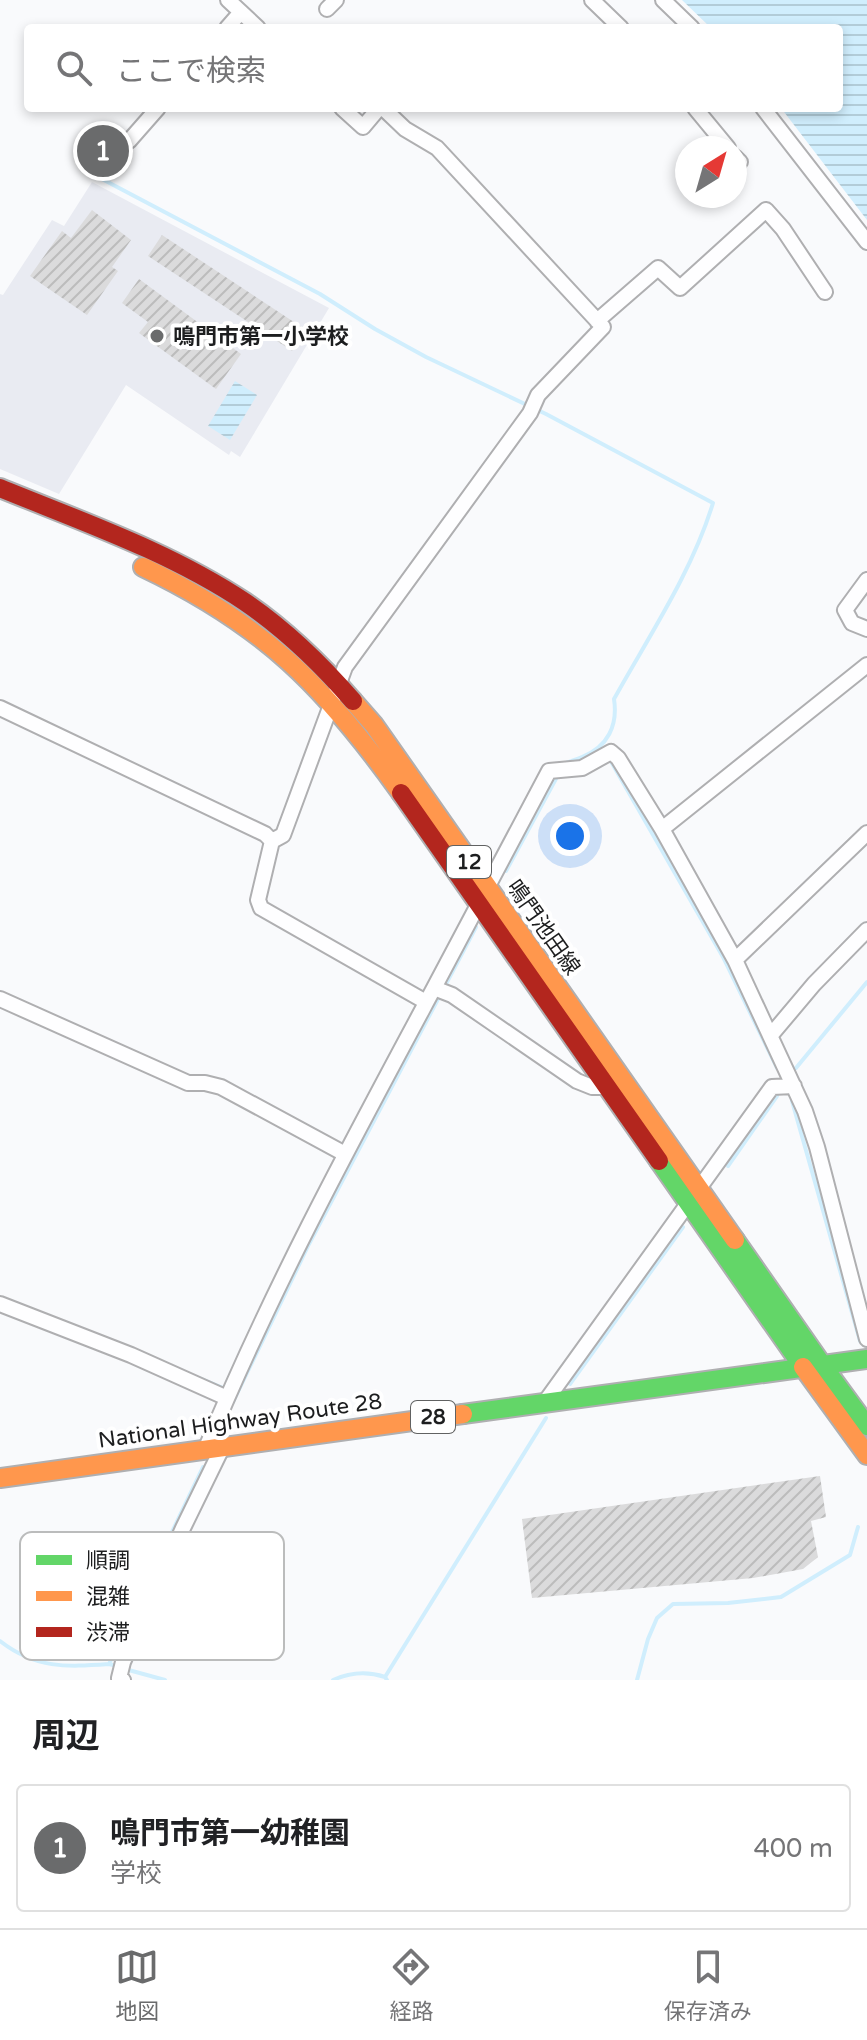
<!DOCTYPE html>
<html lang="ja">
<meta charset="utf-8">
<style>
body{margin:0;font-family:"Varela Round","Noto Sans JP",sans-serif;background:#f6f6f6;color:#202124}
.compass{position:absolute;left:675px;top:136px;width:72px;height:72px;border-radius:50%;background:#fff;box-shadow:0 4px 12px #0003;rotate:37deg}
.you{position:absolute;left:570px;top:836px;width:28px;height:28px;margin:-20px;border:6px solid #fff;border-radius:50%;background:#1a73e8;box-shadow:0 0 0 12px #1a73e833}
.badge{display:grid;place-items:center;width:52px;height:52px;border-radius:50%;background:#6a6b6c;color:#fff;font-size:26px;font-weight:700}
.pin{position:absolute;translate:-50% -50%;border:4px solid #fff;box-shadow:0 2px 8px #0006}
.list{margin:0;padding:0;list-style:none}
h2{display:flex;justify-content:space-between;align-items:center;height:104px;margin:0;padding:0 32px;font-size:34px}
h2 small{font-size:26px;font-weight:400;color:#757577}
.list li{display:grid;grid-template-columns:52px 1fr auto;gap:24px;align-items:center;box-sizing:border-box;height:128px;margin:0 16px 16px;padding:0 16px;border:2px solid #e0e0e0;border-radius:8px}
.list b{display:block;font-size:30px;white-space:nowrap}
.list p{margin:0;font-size:26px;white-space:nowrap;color:#757577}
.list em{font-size:26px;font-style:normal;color:#757577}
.icon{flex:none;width:44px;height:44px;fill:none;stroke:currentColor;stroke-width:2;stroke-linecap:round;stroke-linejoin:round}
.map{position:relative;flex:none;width:867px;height:1680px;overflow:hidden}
.search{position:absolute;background:#fff;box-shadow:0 4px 12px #0003;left:24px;right:24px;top:24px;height:88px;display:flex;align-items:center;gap:20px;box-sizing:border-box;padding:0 28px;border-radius:8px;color:#757577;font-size:30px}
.sheet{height:248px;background:#fff}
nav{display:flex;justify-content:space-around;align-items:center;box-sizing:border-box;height:112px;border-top:2px solid #e0e0e0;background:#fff;font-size:22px;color:#757577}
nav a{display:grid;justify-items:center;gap:4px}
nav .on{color:#6a6b6c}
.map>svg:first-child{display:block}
</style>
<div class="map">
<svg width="867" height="1680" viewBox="0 0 867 1680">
<defs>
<pattern id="water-rules" width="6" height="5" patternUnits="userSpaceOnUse" patternTransform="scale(2)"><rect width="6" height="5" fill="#d0eefd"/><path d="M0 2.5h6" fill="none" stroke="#b2ccd8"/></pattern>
<pattern id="building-hatch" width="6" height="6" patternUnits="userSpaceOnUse" patternTransform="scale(2)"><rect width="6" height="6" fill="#dbdbdc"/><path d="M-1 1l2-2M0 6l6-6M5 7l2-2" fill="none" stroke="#bcbcbc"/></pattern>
</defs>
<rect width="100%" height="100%" fill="#f9fafc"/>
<!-- built -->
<path fill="#e9ebf2" d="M92,182L329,308L240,457L231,451L229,455L126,385L59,494L0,469V294L3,295L52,220L64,226Z"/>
<!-- water -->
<path fill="url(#water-rules)" d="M682,0H867V220L781,108H839V28H711Z
M235,381L257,395L230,440L208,426Z"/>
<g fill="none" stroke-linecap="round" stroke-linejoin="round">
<!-- stream -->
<path stroke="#d0eefd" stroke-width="4" d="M102,179L320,294L375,329L426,357L546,414L713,503C692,572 649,636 614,699C618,725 608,747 582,757C576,760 570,761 564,764
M609,758L723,957L777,1068
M506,871L558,775
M796,1068L867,982
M792,1101L860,1341
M728,1166L777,1096
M199,1378L228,1390
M570,1384L683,1227
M233,1402L309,1244L476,927
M0,1641C36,1669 66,1667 109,1664
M117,1666L109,1664L203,1467
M125,1669L165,1680
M333,1680C351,1672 367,1671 385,1677
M387,1680L385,1677L546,1418
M637,1680L648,1639L657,1618L673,1604L728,1603L781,1597L850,1555L858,1527"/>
</g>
<!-- building -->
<path fill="url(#building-hatch)" d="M92,210L131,240L112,267L118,271L87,315L30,276L62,231L71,238Z
M162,235L306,330L292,351L148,256Z
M139,279L241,354L216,389L139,333L148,322L122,303Z
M820,1476L826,1517L811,1521L818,1557L803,1569L753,1578L532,1598L522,1519Z"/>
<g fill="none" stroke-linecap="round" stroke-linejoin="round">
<!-- street casing -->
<g stroke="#afafb1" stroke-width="18">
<path id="street" d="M228,0L258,28
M592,0L621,28
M663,0L692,28
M327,9L336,0
M227,28L241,12
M342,108L363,127L379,108
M695,108L728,148
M763,108L867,242
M129,141L158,108
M735,157L740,162
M597,321L658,268L680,288L766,210L783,229L825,292
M867,580L845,610L852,623L867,629
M0,708L265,834L272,841
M662,829L867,665
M867,833L735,960L805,1111L817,1147L867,1339
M272,841L283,835L345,667L530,413L538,395L603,327L437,148L405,129L383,108
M272,841L258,900L261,908L426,1002
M434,988L549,771L582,768L611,752L618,758L662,829L735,960
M0,999L188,1083H205L221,1087L345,1154
M771,1035L814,984L867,930
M0,1304L131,1355L227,1398
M545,1402L772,1087L794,1086
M206,1448C271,1290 353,1139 434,988L452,995L577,1081L592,1087H606
M123,1680L119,1678L123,1662L183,1528L223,1446"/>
</g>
<!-- fast casing -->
<g stroke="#afafb1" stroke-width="22">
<path id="fast" d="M659,1161L803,1367
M735,1240L823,1366
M823,1366L867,1426
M463,1414L867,1359"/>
</g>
<!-- slow casing -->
<g stroke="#afafb1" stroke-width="22">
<path id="slow" d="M143,567C263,624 325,686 401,793
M353,701L374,725L735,1240
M803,1367L867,1455
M0,1478L463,1414"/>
</g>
<!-- jam casing -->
<g stroke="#afafb1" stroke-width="22">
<path id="jam" d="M0,488C83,522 170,552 245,602C286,630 321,664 353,701
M401,793L659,1161"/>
</g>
<!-- street -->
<use href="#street" stroke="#fefeff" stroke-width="14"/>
<!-- fast -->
<use href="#fast" stroke="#63d668" stroke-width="18"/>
<!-- slow -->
<use href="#slow" stroke="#ff974d" stroke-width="18"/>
<!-- jam -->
<use href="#jam" stroke="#b3261e" stroke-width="18"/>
</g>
<!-- markers -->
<circle fill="#6a6b6c" stroke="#fff" stroke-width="3" cx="157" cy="336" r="8"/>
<g text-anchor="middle" stroke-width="8" stroke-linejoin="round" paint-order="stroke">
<!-- shield labels -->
<g fill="#fff" stroke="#616262" stroke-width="2">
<rect x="447" y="846" width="44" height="32" rx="6"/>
<rect x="411" y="1401" width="44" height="32" rx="6"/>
</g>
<g font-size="20" font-weight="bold" fill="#1d1e1f">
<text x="469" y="869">12</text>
<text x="433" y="1424">28</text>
</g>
<!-- poi labels -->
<g font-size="22" font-weight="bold" fill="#1d1e1f" stroke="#fff" text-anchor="start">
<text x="173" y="344">鳴門市第一小学校</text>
</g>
<!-- street labels -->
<g font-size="22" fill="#1d1e1f" stroke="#fff">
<text transform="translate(544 927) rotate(55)" y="8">鳴門池田線</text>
<text transform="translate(240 1420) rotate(-8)" y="8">National Highway Route 28</text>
</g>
</g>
<!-- legend -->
<rect x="20" y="1532" width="264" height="128" rx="12" fill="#fff" stroke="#bbbcbc" stroke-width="2"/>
<rect x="36" y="1555" width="36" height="10" fill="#63d668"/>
<rect x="36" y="1591" width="36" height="10" fill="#ff974d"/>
<rect x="36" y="1627" width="36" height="10" fill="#b3261e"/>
<g font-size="22" fill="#1d1e1f">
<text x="86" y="1568">順調</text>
<text x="86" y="1604">混雑</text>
<text x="86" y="1640">渋滞</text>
</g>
</svg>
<svg class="compass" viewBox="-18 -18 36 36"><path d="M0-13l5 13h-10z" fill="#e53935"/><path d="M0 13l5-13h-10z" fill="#757577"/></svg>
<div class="you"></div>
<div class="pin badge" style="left:103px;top:151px">1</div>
<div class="search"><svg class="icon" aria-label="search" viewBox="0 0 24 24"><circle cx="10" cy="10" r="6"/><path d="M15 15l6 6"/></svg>ここで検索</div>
</div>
<section class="sheet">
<h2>周辺<small></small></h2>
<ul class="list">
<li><span class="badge">1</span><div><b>鳴門市第一幼稚園</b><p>学校</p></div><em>400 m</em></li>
</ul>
</section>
<nav>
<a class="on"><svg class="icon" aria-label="map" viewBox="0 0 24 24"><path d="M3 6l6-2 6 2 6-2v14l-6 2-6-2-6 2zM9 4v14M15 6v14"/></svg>地図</a>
<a><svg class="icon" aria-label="directions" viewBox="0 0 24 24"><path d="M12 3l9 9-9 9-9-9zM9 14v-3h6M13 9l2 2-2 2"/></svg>経路</a>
<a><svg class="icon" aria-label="saved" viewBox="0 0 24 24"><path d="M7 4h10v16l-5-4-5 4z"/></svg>保存済み</a>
</nav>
